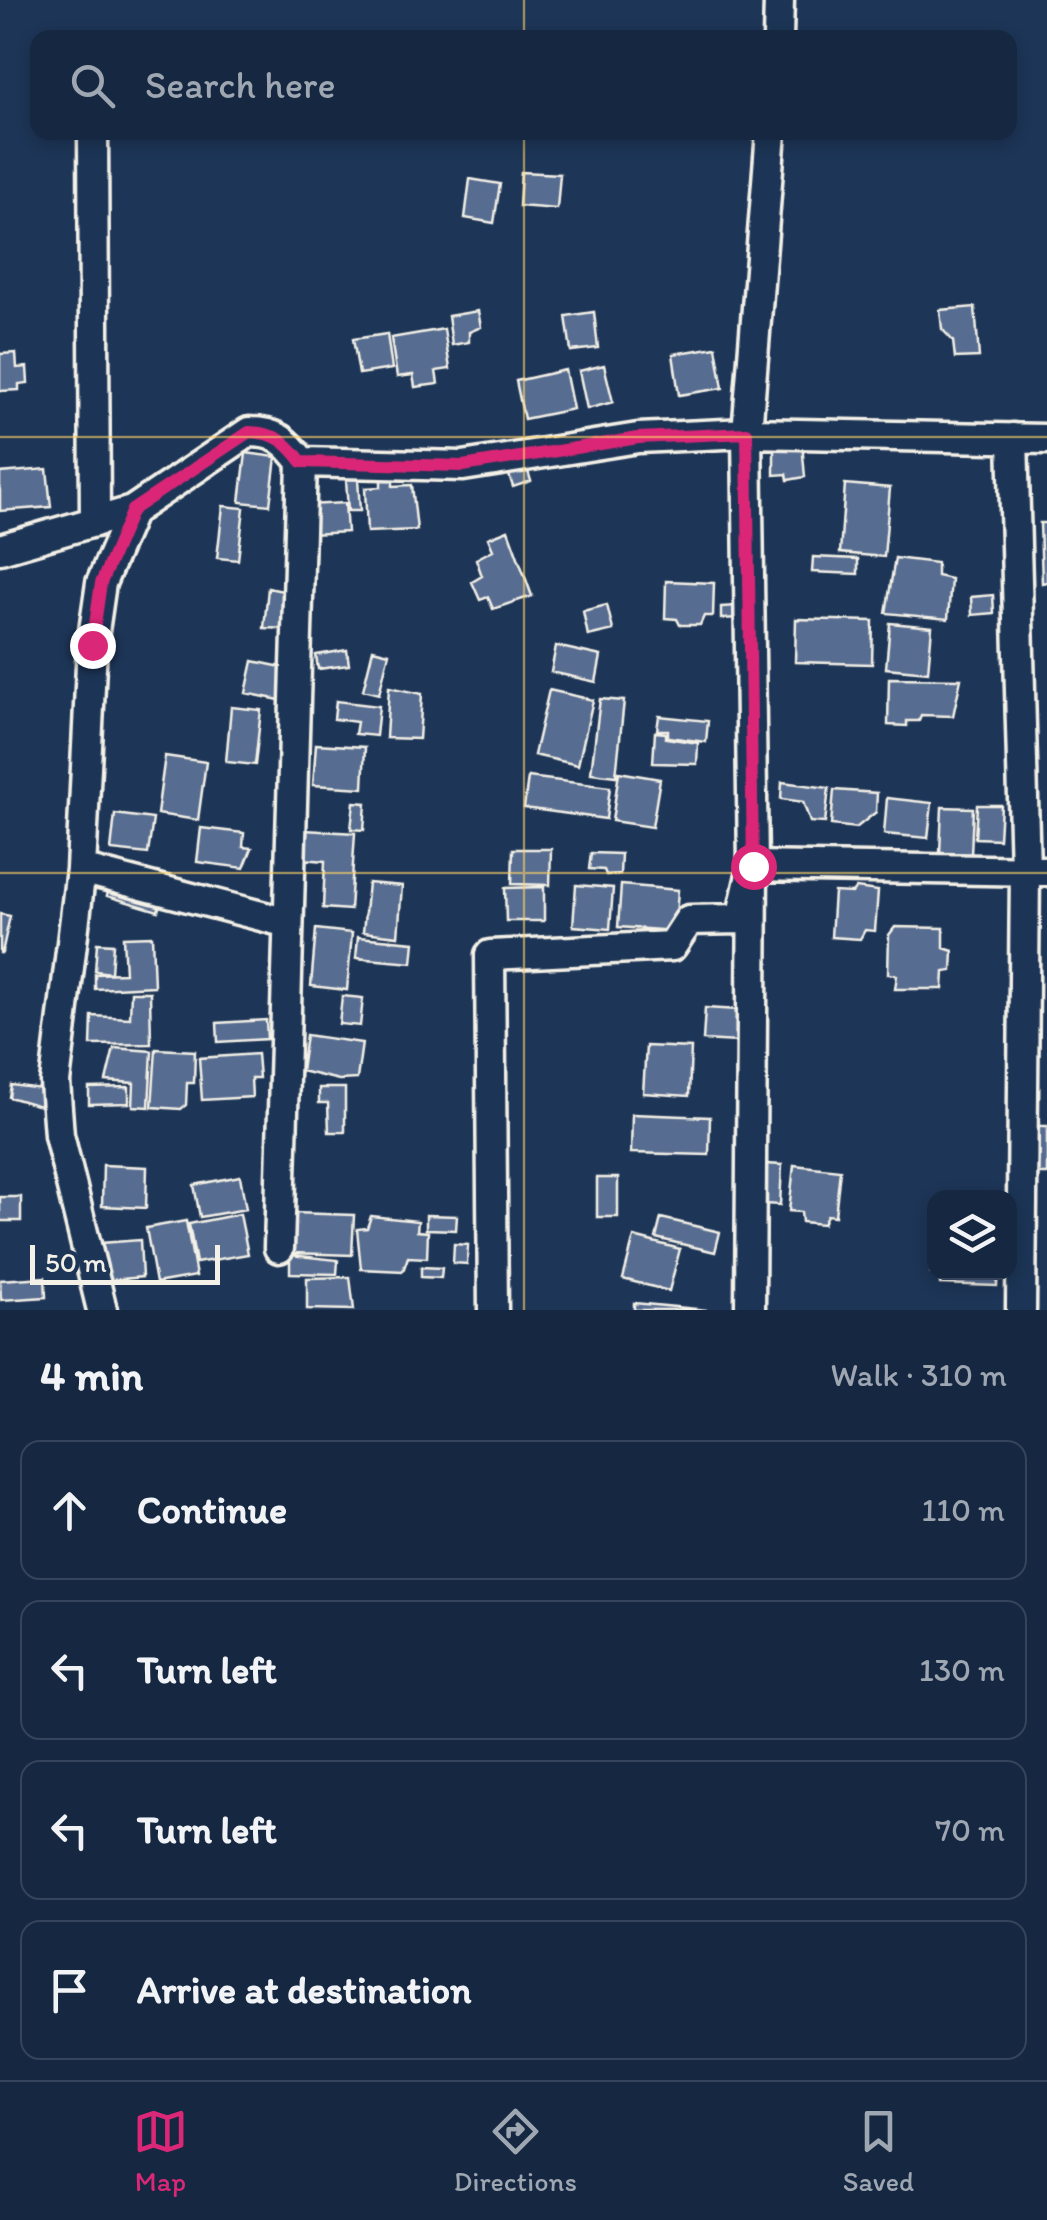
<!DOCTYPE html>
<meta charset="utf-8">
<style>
body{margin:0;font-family:Itim,sans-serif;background:#23344c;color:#f1f3f6}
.controls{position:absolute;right:30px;bottom:30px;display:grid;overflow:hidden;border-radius:20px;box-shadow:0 5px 15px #0003}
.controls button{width:90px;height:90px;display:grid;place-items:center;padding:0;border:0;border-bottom:2px solid #35445a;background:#162841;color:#f1f3f6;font:50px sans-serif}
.scale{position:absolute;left:30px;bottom:25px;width:190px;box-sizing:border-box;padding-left:10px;border:5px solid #f4f1e8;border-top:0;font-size:28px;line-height:35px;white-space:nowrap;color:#f4f1e8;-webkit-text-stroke:8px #1d3557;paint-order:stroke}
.stop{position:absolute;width:30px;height:30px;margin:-22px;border:8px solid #db2777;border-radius:50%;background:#fff}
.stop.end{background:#db2777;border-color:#fff;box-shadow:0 2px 10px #0008}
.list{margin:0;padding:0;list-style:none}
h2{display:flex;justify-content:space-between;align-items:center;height:130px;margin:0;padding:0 40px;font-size:42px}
h2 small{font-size:32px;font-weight:400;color:#9ea6b1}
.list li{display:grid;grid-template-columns:65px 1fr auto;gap:30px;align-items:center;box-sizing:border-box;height:140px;margin:0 20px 20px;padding:0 20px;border:2px solid #35445a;border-radius:20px}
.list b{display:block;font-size:38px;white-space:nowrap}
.list em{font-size:32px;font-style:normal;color:#9ea6b1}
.icon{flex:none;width:55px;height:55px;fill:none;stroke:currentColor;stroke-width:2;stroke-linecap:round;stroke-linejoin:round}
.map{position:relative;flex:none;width:1047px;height:1310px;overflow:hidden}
.search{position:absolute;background:#162841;box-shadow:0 5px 15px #0003;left:30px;right:30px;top:30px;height:110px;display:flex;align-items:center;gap:25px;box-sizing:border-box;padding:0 35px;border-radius:20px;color:#9ea6b1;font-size:38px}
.sheet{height:770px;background:#162841}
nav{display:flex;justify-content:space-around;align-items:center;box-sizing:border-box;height:140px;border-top:2px solid #35445a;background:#162841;font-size:28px;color:#9ea6b1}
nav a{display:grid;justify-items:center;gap:5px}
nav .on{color:#db2777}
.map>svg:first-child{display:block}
</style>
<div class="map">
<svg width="1047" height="1310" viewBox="0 0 1047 1310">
<rect width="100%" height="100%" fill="#1d3557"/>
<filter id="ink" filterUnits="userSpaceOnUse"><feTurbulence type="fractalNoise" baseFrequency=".01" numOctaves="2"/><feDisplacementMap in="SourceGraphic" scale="20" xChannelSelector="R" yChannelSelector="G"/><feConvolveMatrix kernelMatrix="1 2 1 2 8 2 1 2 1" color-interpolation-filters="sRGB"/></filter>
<g filter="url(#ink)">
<!-- building -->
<path fill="#576c90" stroke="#f4f1e8" stroke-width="2.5" d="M521,172L560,174L557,209L519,206Z
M470,179L500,184L494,223L465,218Z
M975,307L979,357L955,358L953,341L942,329L940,310Z
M478,311L481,327L469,332V342L452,345L448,316Z
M594,312L598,348L571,351L566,316Z
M444,329L450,369L436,371L438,384L415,387L413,375L397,377L391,338Z
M387,334L392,369L359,374L353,339Z
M716,347L723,388L679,395L673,354Z
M16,353L17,368L27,367L28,383L19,384V390L0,391V354Z
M604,365L613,402L587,409L579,371Z
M565,370L573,409L524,419L516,381Z
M774,442L802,443L805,477L788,480L787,474L774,475Z
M246,453L276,457L270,505L240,502Z
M527,468L531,481L513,487L509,475Z
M47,469L51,507L0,511V473Z
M393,478V486L412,485L417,530L367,532L365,488L381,487V479Z
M346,479H358L360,511H348Z
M845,484L890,488L884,557L840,553Z
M345,503L347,532L310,534L308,505Z
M223,506L244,508L238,560L217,558Z
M1040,523H1047V582L1042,583Z
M508,530L532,596L493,609L488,597L480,600L472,582L482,576L476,559L493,550L488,538Z
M813,557L858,559V574L812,572Z
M895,558L937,563V576L951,579L948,619L886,613Z
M666,581L714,583L713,616H704L700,625H680L677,619L665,618Z
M268,588L283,591L290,629L264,628Z
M993,595L994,613L972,615L971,597Z
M607,605L613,630L588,636L583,611Z
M737,606L738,618L721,619V607Z
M796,619L873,621L872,664L795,662Z
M890,623L932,627L928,672L886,668Z
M556,646L601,656L596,682L551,672Z
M373,649L389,653L379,694L363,690Z
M347,650L349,665L318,669L316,655Z
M253,661L291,669L284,701L246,693Z
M889,678L961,679L953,716L921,715L919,721H907V726L888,725Z
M389,687L422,694L419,739L386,738Z
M549,690L593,700L578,765L534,755Z
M600,699L624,701L616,776L591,773Z
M336,701L379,706L376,736L355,734L357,722L334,719Z
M231,707L261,710L255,765L226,762Z
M659,716L708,721L706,742L668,737V730H657Z
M655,732L666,733V738L698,743L697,764L653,763Z
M316,744L365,747L363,788L313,785Z
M165,756L206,762L198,820L157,814Z
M619,772L660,779L652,827L612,821Z
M528,777L610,787L606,819L524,808Z
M782,782L829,788L825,823L810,822L803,802L781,799Z
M834,790L877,793L876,812L856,828L831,825Z
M887,798L932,803L928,838L884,834Z
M354,802L366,803L364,830L351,829Z
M977,805H1001L999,839L975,838Z
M942,807L973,808L971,855L940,853Z
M115,814L153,819L148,854L111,850Z
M201,828L244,833L243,847L252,848L244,868L197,862Z
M304,830L355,833L350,910L323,908L325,861L302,859Z
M513,849H551L550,885L512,884Z
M591,853L621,854L620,874L606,875L604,870L589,869Z
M368,883L402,886L398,936L363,932Z
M110,885L161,901L158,911L107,896Z
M576,885L613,888L610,929L573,926Z
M621,885L678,890L675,931L618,927Z
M544,887V921H506L505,888Z
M856,888L878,891L875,931L865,930L860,939L831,937L834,892L852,893Z
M0,914L10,916L2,953H0Z
M895,927L944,928V948L953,951L952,971L944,972L943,989H895L897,975L888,974L889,935Z
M316,929L352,933L347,990L311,986Z
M152,936L154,986L95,989V974L125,973L123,937Z
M358,937L414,942L412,963L356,958Z
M97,943L113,944L111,973L95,971Z
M131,992H150L151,1044L91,1045L92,1016L130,1018Z
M342,996L363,998L360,1026L339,1024Z
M705,1008L739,1010L737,1042L703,1040Z
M266,1020L267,1039L218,1042L217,1023Z
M306,1035L362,1043L357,1079L339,1080L301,1071Z
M646,1046L691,1048L689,1096L643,1093Z
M114,1048L152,1051L149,1107L133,1106L134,1083L106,1081Z
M156,1049L195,1051L194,1083H187L186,1105L181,1109L152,1107Z
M257,1054L259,1078H251L252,1097L202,1100L199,1058Z
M11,1085L42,1089L40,1106L9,1097Z
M129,1087V1103L89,1104V1088Z
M319,1088H345V1132H329L328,1103H319Z
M632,1114L710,1117L709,1155L631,1153Z
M1036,1126H1047V1174H1036Z
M766,1164L782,1165L780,1205L764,1204Z
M103,1165L147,1167L146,1208L102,1206Z
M794,1165L840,1170L835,1216L827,1215L823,1224L802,1222L801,1212L789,1211Z
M240,1176L246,1209L200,1217L194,1185Z
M597,1178H618V1217H597Z
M0,1197H21V1221H0Z
M293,1213L354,1215L352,1255L292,1253Z
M240,1214L248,1254L196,1263L189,1224Z
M426,1215L457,1216L456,1230L426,1229Z
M371,1216L418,1221L417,1231L428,1232L427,1258L408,1257L403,1271L361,1269L357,1229L367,1228Z
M661,1218L720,1232L715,1252L656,1238Z
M186,1221L196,1276L156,1283L146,1228Z
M634,1237L680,1249L669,1291L623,1279Z
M140,1240L142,1277L101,1281V1243Z
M454,1244L468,1245L467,1264L453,1263Z
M932,1251L934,1272H998L997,1286L940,1284V1274L931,1273Z
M290,1255L338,1260L337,1274L290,1273Z
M421,1267L442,1268L441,1278L421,1277Z
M45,1277L46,1297L1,1300L0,1280Z
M350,1277L354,1310L307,1309V1278Z
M634,1303L707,1310H634Z"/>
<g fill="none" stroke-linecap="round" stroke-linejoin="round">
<!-- minor casing -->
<g stroke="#f4f1e8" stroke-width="35">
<path id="minor" d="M778,38L779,0
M93,132L95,522
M1013,438L1025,870L1021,1310
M0,549L132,511L249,432C277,432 286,441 302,462L463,466L638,438L747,433L1047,439
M81,869L288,923
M279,1248L302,462
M102,1310L59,1135L55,1082L81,869L92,645L101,583L132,511
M493,1310L490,955L672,946L689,920L741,919L753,866L1047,871
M750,1310L753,866L747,433L771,132"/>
</g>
<!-- minor -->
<use href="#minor" stroke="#1d3557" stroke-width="28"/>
</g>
</g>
<g fill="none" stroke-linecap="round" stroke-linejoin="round" filter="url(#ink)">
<!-- route -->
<path stroke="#db2777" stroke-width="12" d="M92,645L101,583L132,510L249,432C276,433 286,441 302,462L463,466L638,438L747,433L753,866"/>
</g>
<!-- grid -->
<path fill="none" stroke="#ffd166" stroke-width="2.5" stroke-opacity="0.55" d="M524,0V38M524,132V1310M0,437H1047M0,873H1047"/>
</svg>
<div class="controls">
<button><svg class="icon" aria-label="layers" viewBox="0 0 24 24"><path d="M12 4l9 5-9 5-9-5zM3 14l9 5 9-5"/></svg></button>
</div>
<div class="scale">50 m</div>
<div class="stop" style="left:753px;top:866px"></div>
<div class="stop end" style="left:92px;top:645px"></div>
<div class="search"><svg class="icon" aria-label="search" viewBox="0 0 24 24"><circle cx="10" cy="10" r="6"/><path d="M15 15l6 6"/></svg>Search here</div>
</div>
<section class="sheet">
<h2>4 min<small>Walk · 310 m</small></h2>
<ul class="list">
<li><svg class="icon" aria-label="ahead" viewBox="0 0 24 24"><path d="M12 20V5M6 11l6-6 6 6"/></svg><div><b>Continue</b></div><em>110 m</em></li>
<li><svg class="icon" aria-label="left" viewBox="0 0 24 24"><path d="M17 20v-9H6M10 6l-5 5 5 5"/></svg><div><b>Turn left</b></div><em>130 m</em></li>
<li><svg class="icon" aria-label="left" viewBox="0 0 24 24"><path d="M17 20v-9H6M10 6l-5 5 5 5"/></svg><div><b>Turn left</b></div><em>70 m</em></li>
<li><svg class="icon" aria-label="arrive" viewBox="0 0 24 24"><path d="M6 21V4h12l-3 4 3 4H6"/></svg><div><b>Arrive at destination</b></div></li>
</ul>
</section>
<nav>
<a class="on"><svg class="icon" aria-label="map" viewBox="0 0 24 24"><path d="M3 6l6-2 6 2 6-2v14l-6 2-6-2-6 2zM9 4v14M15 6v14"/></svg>Map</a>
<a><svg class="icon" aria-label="directions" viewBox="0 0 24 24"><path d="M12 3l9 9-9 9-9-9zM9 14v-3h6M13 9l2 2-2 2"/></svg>Directions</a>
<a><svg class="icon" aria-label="saved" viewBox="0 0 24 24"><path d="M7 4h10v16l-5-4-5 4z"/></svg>Saved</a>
</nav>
